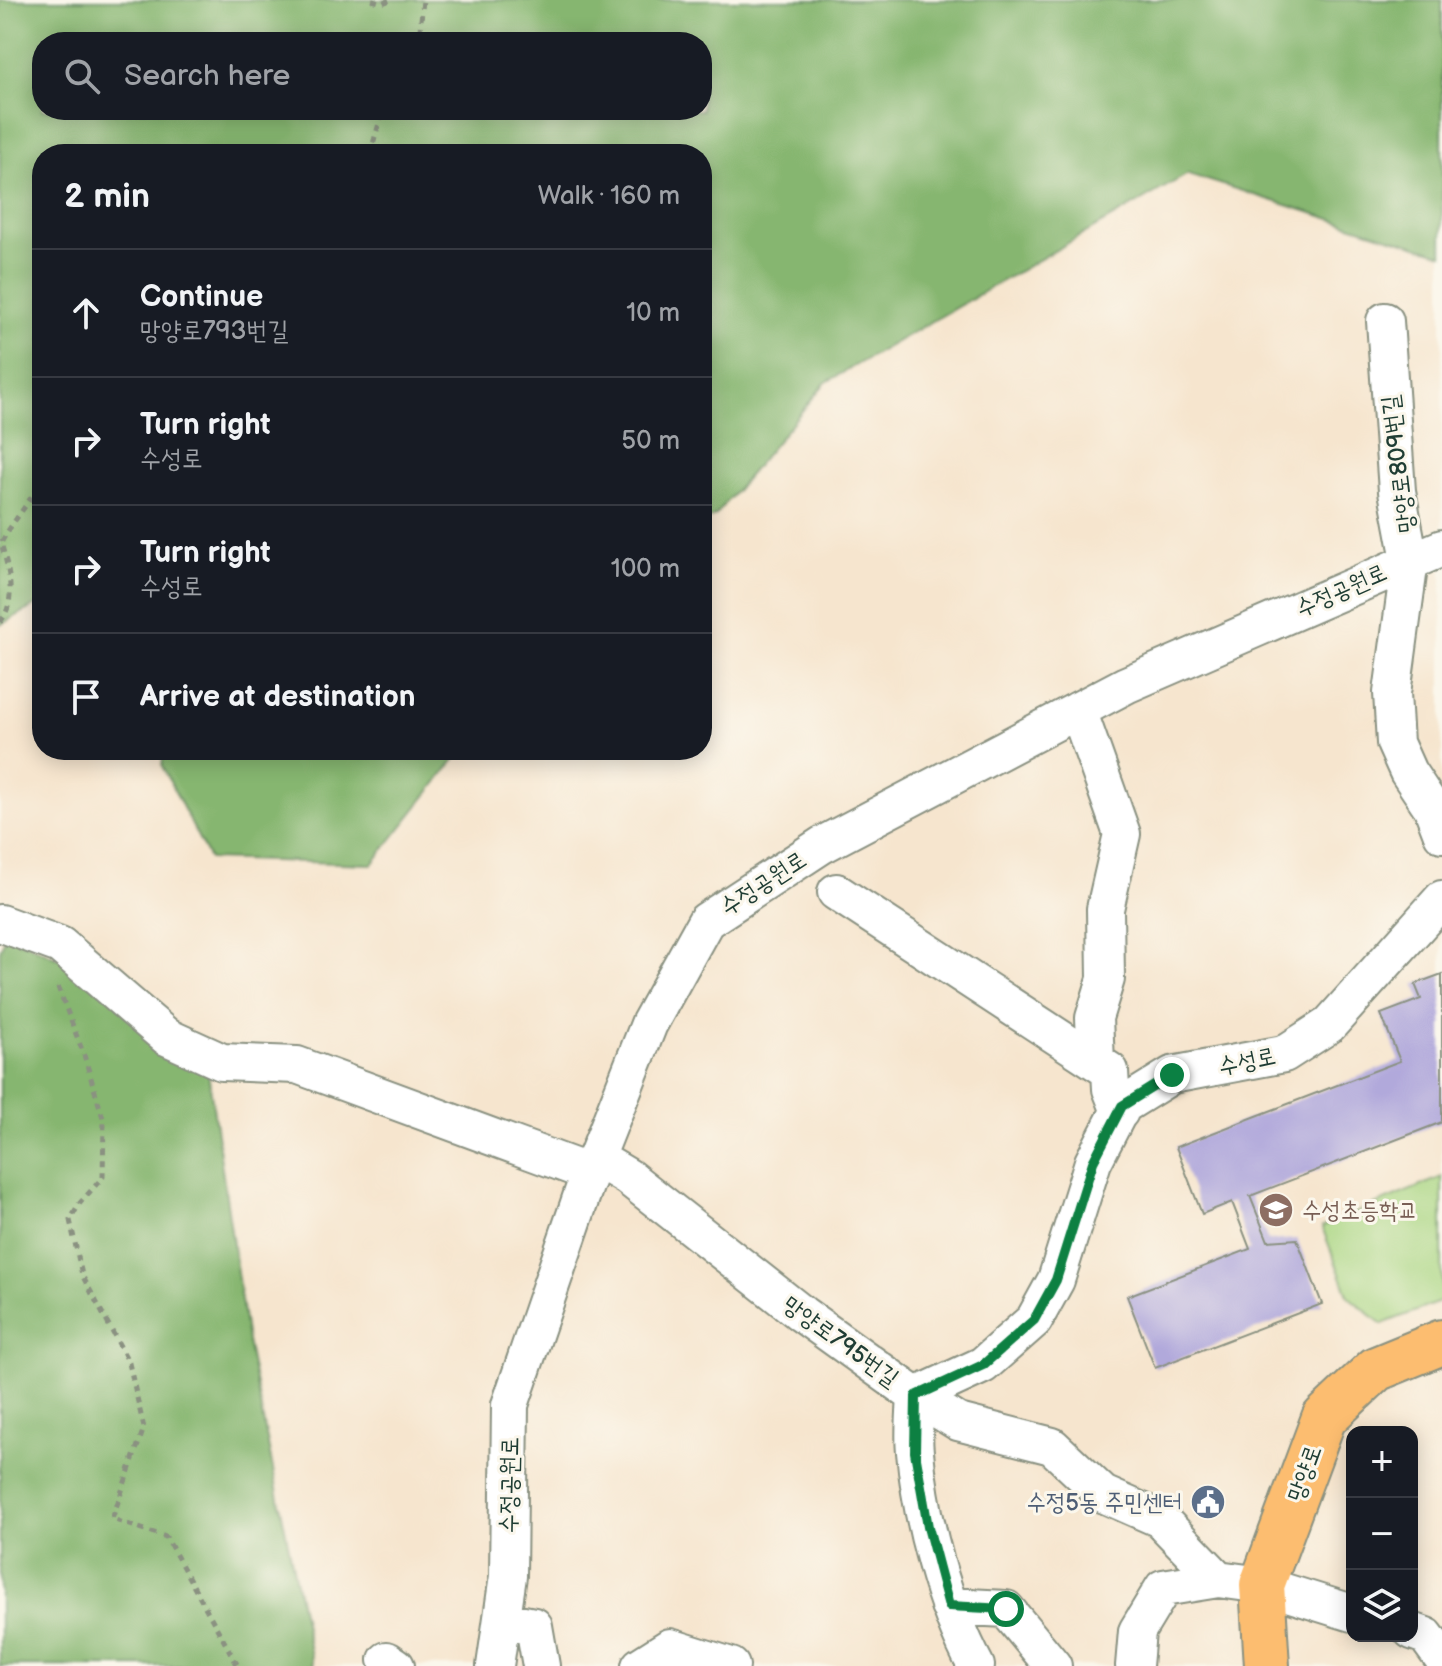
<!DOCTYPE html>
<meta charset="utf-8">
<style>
body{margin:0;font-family:"Balsamiq Sans","Poor Story",sans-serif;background:#20242c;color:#f1f3f6}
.controls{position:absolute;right:24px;bottom:24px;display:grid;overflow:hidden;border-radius:16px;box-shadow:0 4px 20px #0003}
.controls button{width:72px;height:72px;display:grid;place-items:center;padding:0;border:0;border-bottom:2px solid #363941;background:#171b24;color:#f1f3f6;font:40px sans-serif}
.stop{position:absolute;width:24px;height:24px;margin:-18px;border:6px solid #0b8043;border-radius:50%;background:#fff}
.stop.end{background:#0b8043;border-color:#fff;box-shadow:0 2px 8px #0008}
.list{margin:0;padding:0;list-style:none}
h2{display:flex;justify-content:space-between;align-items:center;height:104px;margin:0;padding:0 32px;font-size:34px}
h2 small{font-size:26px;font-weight:400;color:#9ea1a6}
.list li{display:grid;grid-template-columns:52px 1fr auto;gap:24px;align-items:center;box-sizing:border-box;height:128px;padding:0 32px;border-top:2px solid #363941}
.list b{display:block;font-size:30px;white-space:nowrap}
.list p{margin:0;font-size:26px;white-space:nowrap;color:#9ea1a6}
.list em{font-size:26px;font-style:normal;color:#9ea1a6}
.icon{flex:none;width:44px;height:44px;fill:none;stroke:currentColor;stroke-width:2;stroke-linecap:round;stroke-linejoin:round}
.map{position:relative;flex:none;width:1442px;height:1666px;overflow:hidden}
.search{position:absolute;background:#171b24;box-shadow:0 4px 20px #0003;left:32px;top:32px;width:680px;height:88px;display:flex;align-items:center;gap:20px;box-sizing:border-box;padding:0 28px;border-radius:32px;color:#9ea1a6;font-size:30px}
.panel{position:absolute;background:#171b24;box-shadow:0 4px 20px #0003;left:32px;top:144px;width:680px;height:616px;border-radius:32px}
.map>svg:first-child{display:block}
</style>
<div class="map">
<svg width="1442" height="1666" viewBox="0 0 1442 1666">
<rect width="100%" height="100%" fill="#fbf7ec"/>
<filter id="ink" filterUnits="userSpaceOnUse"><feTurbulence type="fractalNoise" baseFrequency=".0125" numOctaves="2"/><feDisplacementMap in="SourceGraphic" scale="16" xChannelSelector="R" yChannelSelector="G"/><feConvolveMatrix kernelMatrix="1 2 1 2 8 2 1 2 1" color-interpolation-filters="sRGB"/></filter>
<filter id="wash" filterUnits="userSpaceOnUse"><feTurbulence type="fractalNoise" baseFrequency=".006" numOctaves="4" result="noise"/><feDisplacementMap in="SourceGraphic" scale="32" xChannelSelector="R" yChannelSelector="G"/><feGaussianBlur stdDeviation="1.8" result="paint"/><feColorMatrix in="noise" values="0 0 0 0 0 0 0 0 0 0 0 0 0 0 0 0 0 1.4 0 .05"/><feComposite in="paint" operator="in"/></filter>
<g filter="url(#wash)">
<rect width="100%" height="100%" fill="#f6e5ce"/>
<!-- green -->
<path fill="#a9d581" stroke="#64895a" stroke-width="2" d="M1442,1177V1301L1382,1324L1349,1297L1322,1227Z"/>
<!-- forest -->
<path fill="#86b66f" stroke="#527a52" stroke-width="2" fill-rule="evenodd" d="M0,0H1442V254L1188,174L825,383L715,516L702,522V154H42V602L0,625ZM42,42H702V110H42Z
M164,750H457L460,753L372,864L209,859L162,766Z
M6,934L117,985L207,1065L247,1341L313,1666H0V951Z"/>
<g id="blocks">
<!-- building -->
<path fill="#b1a9db" d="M1442,974V1122L1250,1196L1268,1241L1297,1239L1322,1304L1155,1368L1127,1296L1250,1249L1232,1202L1202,1214L1176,1147L1400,1061L1381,1014L1421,999L1415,984Z"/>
</g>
</g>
<g filter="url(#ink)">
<use href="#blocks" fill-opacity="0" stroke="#8a9181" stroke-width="2"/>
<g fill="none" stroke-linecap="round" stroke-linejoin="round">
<!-- minor casing -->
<g stroke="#8a9181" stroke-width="40">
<path id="minor" d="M1385,321L1397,491L1410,560L1392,693L1395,743L1408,772L1432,808L1442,834
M1078,710L1122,834L1105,909L1106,979L1094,1018L1096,1062
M836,892L1110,1071L1111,1089L1120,1112
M0,923L60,945L167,1037L222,1062L297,1065L590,1173
M596,1158L628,1177L802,1314L916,1396L958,1422L1052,1446L1103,1494L1160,1519L1218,1579L1262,1585L1352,1613
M916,1396L983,1365L1034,1320L1056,1280L1093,1162L1122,1106L1172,1075L1284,1054L1329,1025L1442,899
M916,1396C915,1415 913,1434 915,1452C921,1519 944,1607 976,1666
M949,1606L1006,1609L1053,1666
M502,1620L534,1626L541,1666
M1412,1631L1426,1636L1442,1658
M387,1660L396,1666
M495,1666L508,1576L510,1405L585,1186L649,1024L706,921L822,845L1126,685L1442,548
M640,1666L670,1647L731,1666
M1134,1666L1137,1631L1163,1588L1218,1579"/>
</g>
<!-- major casing -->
<g stroke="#8a9181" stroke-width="48">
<path id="major" d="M1267,1666L1262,1585L1324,1418L1376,1369L1442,1342"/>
</g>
<!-- path -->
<path stroke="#8a9181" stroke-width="5" stroke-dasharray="6 6" stroke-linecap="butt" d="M372,0L383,3L390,0
M413,42L420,30L423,0
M370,154L383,110
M0,622C18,601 8,567 1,543C13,520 31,502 42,478
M58,987L84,1055L104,1121L103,1177L80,1203L70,1220L82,1275L129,1363L144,1428L112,1519L166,1537L238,1666"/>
<!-- minor -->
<use href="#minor" stroke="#fff" stroke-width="36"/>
<!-- major -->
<use href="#major" stroke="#fcbd6f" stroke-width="44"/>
</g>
</g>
<g fill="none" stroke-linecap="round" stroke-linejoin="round" filter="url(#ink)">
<!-- route -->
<path stroke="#0b8043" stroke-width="10" d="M1006,1609L949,1606L928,1527L915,1452L916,1396L983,1365L1034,1320L1056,1280L1093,1162L1122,1106L1172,1075"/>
</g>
<!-- icons -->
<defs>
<g id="school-disc" transform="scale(1.8)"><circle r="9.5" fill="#8d6e63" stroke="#fbf7ec"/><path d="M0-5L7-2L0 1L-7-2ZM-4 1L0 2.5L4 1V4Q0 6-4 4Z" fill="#fff"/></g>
<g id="civic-disc" transform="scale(1.8)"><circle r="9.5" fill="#5c6f8a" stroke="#fbf7ec"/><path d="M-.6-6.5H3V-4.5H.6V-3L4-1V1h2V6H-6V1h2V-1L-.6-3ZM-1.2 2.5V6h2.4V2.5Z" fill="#fff"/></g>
</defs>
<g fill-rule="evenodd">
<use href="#school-disc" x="1276" y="1210"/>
<use href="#civic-disc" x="1208" y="1502"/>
</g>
<g text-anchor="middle" stroke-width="6" stroke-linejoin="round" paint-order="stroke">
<!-- street labels -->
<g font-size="24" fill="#1f3d34" stroke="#fbf7ec">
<text transform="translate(1398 464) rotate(-97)" y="8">망양로809번길</text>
<text transform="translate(1341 590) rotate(-24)" y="8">수정공원로</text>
<text transform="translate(763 883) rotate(-33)" y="8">수정공원로</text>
<text transform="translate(1247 1061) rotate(-12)" y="8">수성로</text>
<text transform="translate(841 1341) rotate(36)" y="8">망양로795번길</text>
<text transform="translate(1304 1473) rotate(-70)" y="8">망양로</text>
<text transform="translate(509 1485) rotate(-89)" y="8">수정공원로</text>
</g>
<!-- education labels -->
<g font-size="24" fill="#785e54" stroke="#fbf7ec" text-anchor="start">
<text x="1302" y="1218">수성초등학교</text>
</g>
<!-- service labels -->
<g font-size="24" fill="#4e5e75" stroke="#fbf7ec" text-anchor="end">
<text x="1182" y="1510">수정5동 주민센터</text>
</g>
</g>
</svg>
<div class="controls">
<button>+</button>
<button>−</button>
<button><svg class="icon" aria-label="layers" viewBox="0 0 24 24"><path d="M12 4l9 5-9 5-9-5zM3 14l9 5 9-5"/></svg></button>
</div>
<div class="stop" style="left:1006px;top:1609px"></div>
<div class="stop end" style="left:1172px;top:1075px"></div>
<div class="search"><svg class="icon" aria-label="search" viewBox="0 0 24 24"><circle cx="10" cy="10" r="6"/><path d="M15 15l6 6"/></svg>Search here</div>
<section class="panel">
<h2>2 min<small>Walk · 160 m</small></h2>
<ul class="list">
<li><svg class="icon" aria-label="ahead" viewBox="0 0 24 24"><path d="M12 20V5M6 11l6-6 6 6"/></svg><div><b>Continue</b><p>망양로793번길</p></div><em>10 m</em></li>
<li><svg class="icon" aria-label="right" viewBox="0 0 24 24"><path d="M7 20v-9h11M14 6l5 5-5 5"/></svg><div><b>Turn right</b><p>수성로</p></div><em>50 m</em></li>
<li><svg class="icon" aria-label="right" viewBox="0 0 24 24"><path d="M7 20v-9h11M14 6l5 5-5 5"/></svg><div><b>Turn right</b><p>수성로</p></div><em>100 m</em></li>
<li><svg class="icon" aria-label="arrive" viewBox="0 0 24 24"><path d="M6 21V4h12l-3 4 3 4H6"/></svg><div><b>Arrive at destination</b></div></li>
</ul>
</section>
</div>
